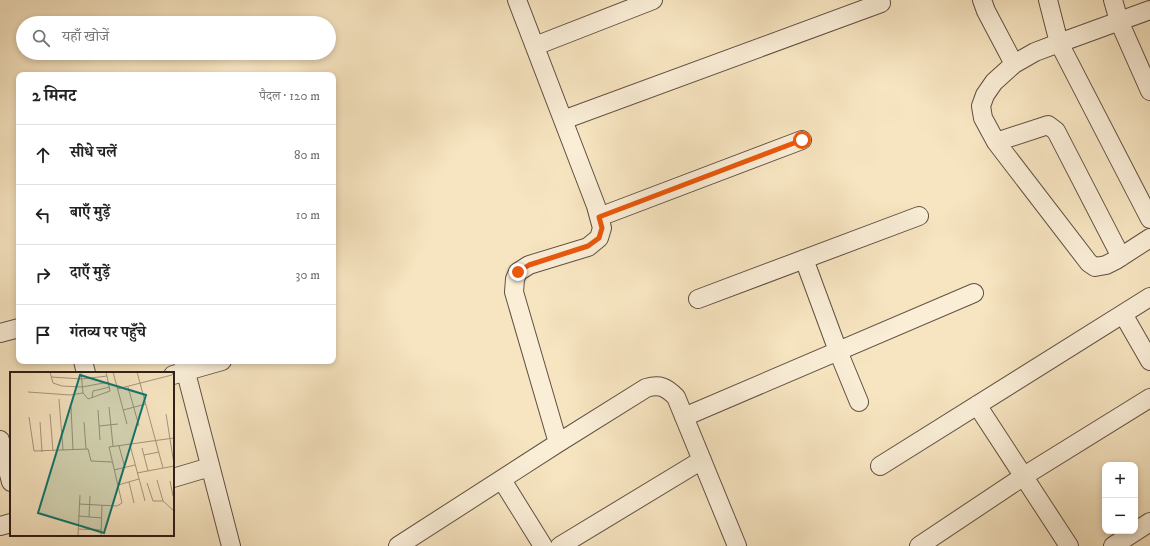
<!DOCTYPE html>
<html lang="hi">
<meta charset="utf-8">
<style>
body{margin:0;font-family:"IM FELL DW Pica","Noto Serif Devanagari",serif;background:#f2f2f2;color:#222}
.controls{position:absolute;right:12px;bottom:12px;display:grid;overflow:hidden;border-radius:8px;box-shadow:0 2px 6px #0003}
.controls button{width:36px;height:36px;display:grid;place-items:center;padding:0;border:0;border-bottom:1px solid #e0e0e0;background:#fff;color:#222;font:20px sans-serif}
.stop{position:absolute;width:12px;height:12px;margin:-9px;border:3px solid #ea580c;border-radius:50%;background:#fff}
.stop.end{background:#ea580c;border-color:#fff;box-shadow:0 1px 4px #0008}
.list{margin:0;padding:0;list-style:none}
h2{display:flex;justify-content:space-between;align-items:center;height:52px;margin:0;padding:0 16px;font-size:17px}
h2 small{font-size:13px;font-weight:400;color:#767676}
.list li{display:grid;grid-template-columns:26px 1fr auto;gap:12px;align-items:center;box-sizing:border-box;height:60px;padding:0 16px;border-top:1px solid #e0e0e0}
.list b{display:block;font-size:15px;white-space:nowrap}
.list em{font-size:13px;font-style:normal;color:#767676}
.icon{flex:none;width:22px;height:22px;fill:none;stroke:currentColor;stroke-width:2;stroke-linecap:round;stroke-linejoin:round}
.map{position:relative;flex:none;width:1150px;height:546px;overflow:hidden}
.search{position:absolute;background:#fff;box-shadow:0 2px 6px #0003;left:16px;top:16px;width:320px;height:44px;display:flex;align-items:center;gap:10px;box-sizing:border-box;padding:0 14px;border-radius:22px;color:#767676;font-size:15px}
.panel{position:absolute;background:#fff;box-shadow:0 2px 6px #0003;left:16px;top:72px;width:320px;height:292px;border-radius:8px}
.map>svg:first-child{display:block}
</style>
<div class="map">
<svg width="1150" height="546" viewBox="0 0 1150 546">
<rect width="100%" height="100%" fill="#f7e5c1"/>
<filter id="stains"><feTurbulence type="fractalNoise" baseFrequency=".005" numOctaves="4"/><feColorMatrix values="0 0 0 0 .2 0 0 0 0 .09 0 0 0 0 .02 0 0 0 .5 -.17"/></filter>
<radialGradient id="worn" r=".72"><stop offset=".6" stop-color="#630" stop-opacity="0"/><stop offset="1" stop-color="#630" stop-opacity=".3"/></radialGradient>
<g fill="none" stroke-linecap="round" stroke-linejoin="round">
<!-- street casing -->
<g stroke="#615042" stroke-width="20">
<path id="street" d="M517,0L596,206L602,228L599,238L588,247L529,265L518,272L515,279L514,292L558,443
M982,0L986,11L1014,64
M1048,0L1059,43L1150,219
M1113,0L1119,21L1150,91
M1150,10L1059,43L1035,52L1014,64L994,82L985,95L981,106L983,118L996,142L1089,263L1095,267L1106,265L1116,260L1150,238
M535,46L653,0
M563,120L881,3
M996,142L1048,125L1056,131L1121,257
M599,217L802,140
M804,259L838,351L859,402
M698,299L919,216
M1123,314L1150,361
M0,333L19,328
M83,361L86,373
M183,361L231,546
M173,375L222,361
M977,405L1069,546
M684,417L974,293
M0,440L11,482
M880,466L1150,297
M173,478L210,467
M502,480L543,546
M0,526L11,523
M398,546L558,443L646,388C660,384 666,387 676,397L737,546
M560,546L702,460
M919,546L1024,476L1150,398
M1113,546L1150,522"/>
</g>
<!-- street -->
<use href="#street" stroke="#faeed7" stroke-width="18"/>
</g>
<g fill="none" stroke-linecap="round" stroke-linejoin="round">
<!-- route -->
<path stroke="#ea580c" stroke-width="5" d="M518,272L529,265L588,246L599,238L602,228L599,217L802,140"/>
</g>
<!-- overview -->
<g transform="translate(10 372)">
<rect width="164" height="164" fill="#f7e5c1"/>
<path fill="none" stroke="#a7957d" stroke-width="1" d="M40,0L43,11L52,14L72,15L99,10M71,0L73,21L78,27L100,19L96,0M103,0L117,52M127,0L153,96M41,5L72,7L97,4M118,15L129,54M107,17L162,3L163,0M18,20L60,23L73,21M82,26L83,19L100,15M49,27L53,78M61,35L63,78M99,35L103,74M88,38L90,68M113,38L136,32M40,42L43,79M156,42L164,92M19,45L24,79L78,77L81,89L102,90M30,50L32,80M74,50L76,77M89,54L108,52M120,73L135,129M109,74L115,96M132,76L138,99M134,83L149,80M104,98L125,93M127,101L164,94M147,108L153,129M160,109L163,124M119,110L124,131M137,111L143,129H153L164,139M108,113L129,107M69,132L107,134L112,131L99,75L164,66M68,144L92,146M79,145L80,124M68,157L91,158M68,164L70,123M91,164L92,133"/>
<path fill="#0f766e" fill-opacity="0.15" stroke="#0f766e" stroke-width="2" d="M70,3L136,23L94,161L28,141Z"/>
<rect width="164" height="164" fill="none" stroke="#2f1e17" stroke-width="2"/>
</g>
<rect width="100%" height="100%" filter="url(#stains)"/>
<rect width="100%" height="100%" fill="url(#worn)"/>
</svg>
<div class="controls">
<button>+</button>
<button>−</button>
</div>
<div class="stop" style="left:802px;top:140px"></div>
<div class="stop end" style="left:518px;top:272px"></div>
<div class="search"><svg class="icon" aria-label="search" viewBox="0 0 24 24"><circle cx="10" cy="10" r="6"/><path d="M15 15l6 6"/></svg>यहाँ खोजें</div>
<section class="panel">
<h2>2 मिनट<small>पैदल · 120 m</small></h2>
<ul class="list">
<li><svg class="icon" aria-label="ahead" viewBox="0 0 24 24"><path d="M12 20V5M6 11l6-6 6 6"/></svg><div><b>सीधे चलें</b></div><em>80 m</em></li>
<li><svg class="icon" aria-label="left" viewBox="0 0 24 24"><path d="M17 20v-9H6M10 6l-5 5 5 5"/></svg><div><b>बाएँ मुड़ें</b></div><em>10 m</em></li>
<li><svg class="icon" aria-label="right" viewBox="0 0 24 24"><path d="M7 20v-9h11M14 6l5 5-5 5"/></svg><div><b>दाएँ मुड़ें</b></div><em>30 m</em></li>
<li><svg class="icon" aria-label="arrive" viewBox="0 0 24 24"><path d="M6 21V4h12l-3 4 3 4H6"/></svg><div><b>गंतव्य पर पहुँचे</b></div></li>
</ul>
</section>
</div>
